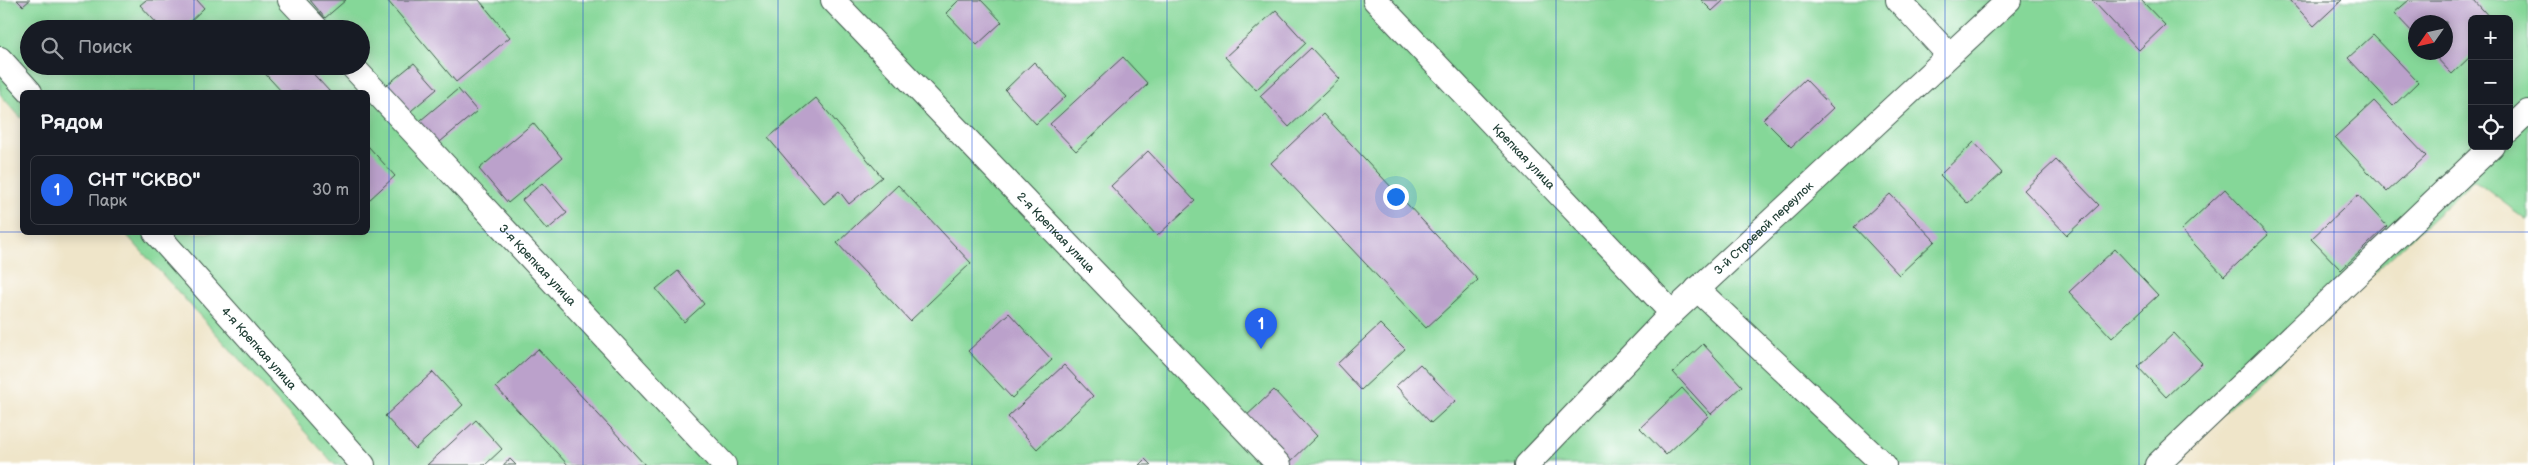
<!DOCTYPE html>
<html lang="ru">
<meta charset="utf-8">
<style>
body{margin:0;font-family:"Balsamiq Sans",sans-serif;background:#20242c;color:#f1f3f6}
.controls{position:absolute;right:15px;top:15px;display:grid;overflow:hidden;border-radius:8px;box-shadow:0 2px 12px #0003}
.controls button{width:45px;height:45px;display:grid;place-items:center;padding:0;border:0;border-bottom:1px solid #363941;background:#171b24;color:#f1f3f6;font:25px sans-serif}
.compass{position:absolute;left:2408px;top:15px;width:45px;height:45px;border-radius:50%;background:#171b24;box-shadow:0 2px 12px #0003;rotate:236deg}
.you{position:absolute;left:1395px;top:196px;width:18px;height:18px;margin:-12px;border:4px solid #fff;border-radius:50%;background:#1a73e8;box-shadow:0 0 0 8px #1a73e833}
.badge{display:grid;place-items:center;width:32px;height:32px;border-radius:50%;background:#2563eb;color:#fff;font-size:16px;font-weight:700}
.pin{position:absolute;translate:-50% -41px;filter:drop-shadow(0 1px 2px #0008)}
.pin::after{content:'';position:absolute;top:26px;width:18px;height:15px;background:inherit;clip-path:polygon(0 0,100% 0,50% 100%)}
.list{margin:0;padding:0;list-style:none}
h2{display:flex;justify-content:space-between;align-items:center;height:65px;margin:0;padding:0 20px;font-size:21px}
h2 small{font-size:16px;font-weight:400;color:#9ea1a6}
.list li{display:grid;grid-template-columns:32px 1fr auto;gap:15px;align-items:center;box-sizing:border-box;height:70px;margin:0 10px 10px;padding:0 10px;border:1px solid #363941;border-radius:8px}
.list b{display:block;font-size:19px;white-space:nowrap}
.list p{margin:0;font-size:16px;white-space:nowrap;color:#9ea1a6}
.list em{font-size:16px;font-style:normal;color:#9ea1a6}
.icon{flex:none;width:28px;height:28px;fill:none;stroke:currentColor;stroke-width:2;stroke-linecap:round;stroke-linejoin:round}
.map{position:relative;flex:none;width:2528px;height:465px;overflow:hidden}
.search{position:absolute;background:#171b24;box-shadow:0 2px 12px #0003;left:20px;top:20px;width:350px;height:55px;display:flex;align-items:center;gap:12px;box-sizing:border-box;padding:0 18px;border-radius:28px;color:#9ea1a6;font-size:19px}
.panel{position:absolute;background:#171b24;box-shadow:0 2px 12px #0003;left:20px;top:90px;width:350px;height:145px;border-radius:8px}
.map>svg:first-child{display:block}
</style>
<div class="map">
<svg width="2528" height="465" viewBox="0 0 2528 465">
<rect width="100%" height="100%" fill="#fff"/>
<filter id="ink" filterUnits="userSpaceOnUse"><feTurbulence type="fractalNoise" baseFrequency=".02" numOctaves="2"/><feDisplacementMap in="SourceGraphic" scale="10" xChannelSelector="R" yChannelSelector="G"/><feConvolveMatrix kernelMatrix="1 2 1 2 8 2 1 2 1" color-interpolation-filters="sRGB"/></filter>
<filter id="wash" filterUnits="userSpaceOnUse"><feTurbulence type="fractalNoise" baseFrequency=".0096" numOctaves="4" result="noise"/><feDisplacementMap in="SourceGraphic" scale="20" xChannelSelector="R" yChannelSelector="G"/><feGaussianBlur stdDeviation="1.12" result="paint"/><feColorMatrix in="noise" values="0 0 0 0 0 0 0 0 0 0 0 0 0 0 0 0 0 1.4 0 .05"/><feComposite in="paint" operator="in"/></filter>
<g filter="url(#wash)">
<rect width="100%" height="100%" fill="#efe5c9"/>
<!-- green -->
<path fill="#85d798" stroke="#528a66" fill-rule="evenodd" d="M0,0H2528V221L2474,180L2167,465H335L125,233L368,232V92H22V119L0,94ZM2472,19H2509V146H2472ZM2416,22H2446V52H2416ZM29,29H361V66H29Z"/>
<g id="blocks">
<!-- building -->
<path fill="#bba1cb" d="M17,0H30L23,6Z
M146,0H197L204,8L182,29H162L140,5Z
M310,0H346L325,18Z
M387,0H479L510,37L456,82Z
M959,0H981L1002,22L977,45L946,13Z
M1701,0H1724L1712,11Z
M2092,0H2141L2165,25L2139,50Z
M2290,0H2342L2314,26Z
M2409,0H2474L2491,19H2472V55L2452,74L2431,52H2446V22H2416V36L2394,13Z
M1276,10L1306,43L1256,90L1225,57Z
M2373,35L2418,82L2393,106L2348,58Z
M1311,48L1340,79L1289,127L1260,96Z
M1123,57L1148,84L1076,151L1050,124Z
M1034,62L1066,96L1036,124L1005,90Z
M414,63L437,89L405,116L382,89Z
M258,66H306L330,92H282Z
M1805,79L1833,108L1791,147L1763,119Z
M458,89L477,111L434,147L415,125Z
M816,98L882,177L849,204L839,191L824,204L768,138Z
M2374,101L2426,156L2387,192L2335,137Z
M1323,114L1478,280L1426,328L1271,163Z
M533,123L562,158L508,203L479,169Z
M1974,142L2002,173L1968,204L1940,175Z
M368,146L395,176L368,201Z
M1148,151L1195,201L1157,236L1111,186Z
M2056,160L2099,205L2067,235L2024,190Z
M542,183L567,213L547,230L522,200Z
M898,185L971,263L910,321L837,243Z
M2225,189L2268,235L2224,276L2181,230Z
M1890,194L1935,241L1899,275L1854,227Z
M2358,195L2387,226L2341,270L2311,239Z
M2115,249L2158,295L2112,338L2069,292Z
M678,271L704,304L684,322L656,289Z
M1009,313L1052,360L1012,398L968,351Z
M1380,324L1405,349L1361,390L1337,364Z
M2174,333L2202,363L2166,397L2138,367Z
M1703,344L1742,386L1711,414L1673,372Z
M538,349L645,465H568L496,387Z
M1420,364L1455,401L1431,423L1396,386Z
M1064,365L1093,396L1037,449L1008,417Z
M433,372L463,405L415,449L385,416Z
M1682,388L1708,416L1666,455L1640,428Z
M1274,390L1317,436L1287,465L1244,418Z
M476,420L502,449L485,465H427Z
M510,459L516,465H503Z
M1145,459L1151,465H1139Z"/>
</g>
</g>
<g filter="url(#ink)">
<use href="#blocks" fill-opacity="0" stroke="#3e564a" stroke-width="1"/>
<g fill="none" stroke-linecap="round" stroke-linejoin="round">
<!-- lane casing -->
<g stroke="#3e564a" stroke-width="26">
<g id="lane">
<path d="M290,0L317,29"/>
<path id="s1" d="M833,0L1279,465"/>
<path id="s2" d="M1375,0L1672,313"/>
<path d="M1898,0L1949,55"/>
<path d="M0,59L30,92"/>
<path id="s3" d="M352,66L724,465"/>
<path d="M2509,130L2528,112"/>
<path id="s4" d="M155,232L363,465"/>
<path d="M1697,289L1884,465"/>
<path id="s5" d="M1527,465L1672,313L2009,0"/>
<path d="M2157,465L2492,146"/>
</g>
</g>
<!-- lane -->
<use href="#lane" stroke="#fff" stroke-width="24"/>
</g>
</g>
<!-- grid -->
<path fill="none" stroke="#1d4ed8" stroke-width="1" stroke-opacity="0.55" d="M194,0V29M389,0V465M583,0V465M778,0V465M972,0V465M1167,0V465M1361,0V465M1556,0V465M1750,0V465M1945,0V465M2139,0V465M2334,0V465M194,66V92M0,232H22M22,232H368M194,232V465M368,232H2528"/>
<g text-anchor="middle" stroke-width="4" stroke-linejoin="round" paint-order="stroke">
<!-- street labels -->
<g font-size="12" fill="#1f3d34" stroke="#fff">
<text dy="4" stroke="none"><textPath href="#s2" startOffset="216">Крепкая улица</textPath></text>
<text dy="4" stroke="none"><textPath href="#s5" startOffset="335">3-й Строевой переулок</textPath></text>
<text dy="4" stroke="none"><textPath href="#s1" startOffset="322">2-я Крепкая улица</textPath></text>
<text dy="4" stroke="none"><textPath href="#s3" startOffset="272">3-я Крепкая улица</textPath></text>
<text dy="4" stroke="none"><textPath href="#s4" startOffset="156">4-я Крепкая улица</textPath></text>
</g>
</g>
</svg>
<div class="controls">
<button>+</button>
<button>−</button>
<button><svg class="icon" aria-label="locate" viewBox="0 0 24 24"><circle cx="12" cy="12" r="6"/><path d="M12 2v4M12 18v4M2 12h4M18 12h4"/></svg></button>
</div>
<svg class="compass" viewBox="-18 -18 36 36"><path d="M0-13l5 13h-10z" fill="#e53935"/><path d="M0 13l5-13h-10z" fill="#9ea1a6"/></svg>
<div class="you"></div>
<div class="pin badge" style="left:1261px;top:349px">1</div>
<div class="search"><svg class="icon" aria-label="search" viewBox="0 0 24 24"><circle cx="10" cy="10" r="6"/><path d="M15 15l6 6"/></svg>Поиск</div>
<section class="panel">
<h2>Рядом<small></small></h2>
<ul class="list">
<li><span class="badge">1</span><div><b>СНТ &quot;СКВО&quot;</b><p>Парк</p></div><em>30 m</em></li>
</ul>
</section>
</div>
